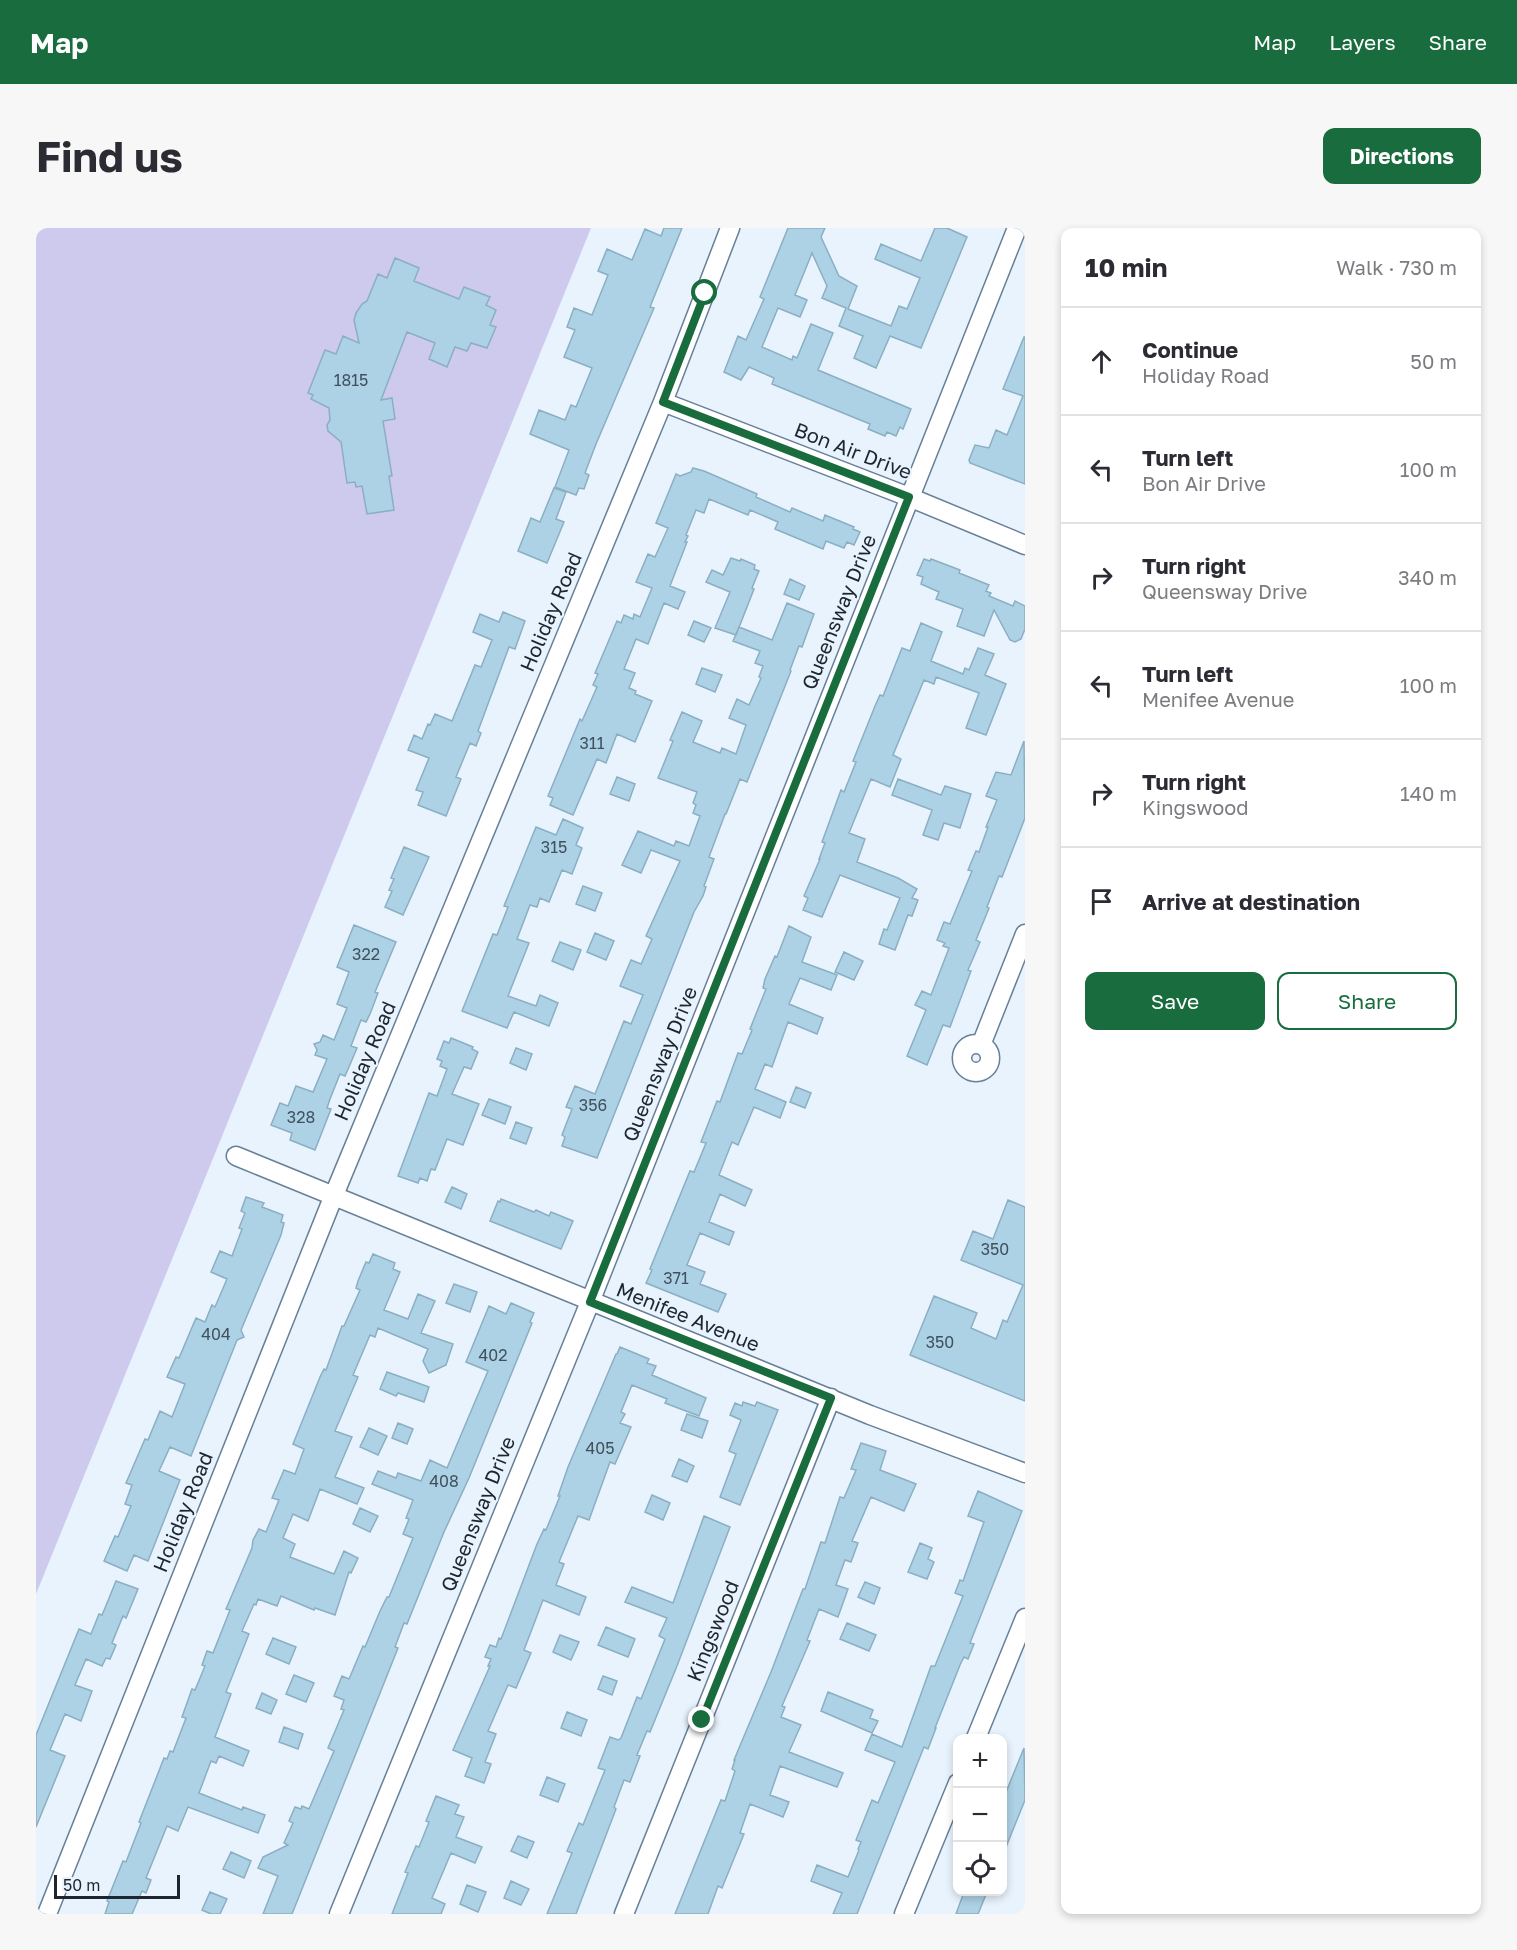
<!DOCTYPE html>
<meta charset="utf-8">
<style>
body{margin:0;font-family:"Golos Text",sans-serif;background:#f7f7f7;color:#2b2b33}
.controls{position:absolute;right:18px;bottom:18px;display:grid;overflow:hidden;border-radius:12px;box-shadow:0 3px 9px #0003}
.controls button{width:54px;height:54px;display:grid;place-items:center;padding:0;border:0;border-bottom:2px solid #e1e1e2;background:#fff;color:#2b2b33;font:30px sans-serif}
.scale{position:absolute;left:18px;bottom:15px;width:126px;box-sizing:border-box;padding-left:6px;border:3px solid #1c2630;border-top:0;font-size:16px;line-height:21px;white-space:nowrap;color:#1c2630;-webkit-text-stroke:4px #e8f3fe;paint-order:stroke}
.stop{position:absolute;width:18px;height:18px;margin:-14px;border:4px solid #196c3d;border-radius:50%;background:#fff}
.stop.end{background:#196c3d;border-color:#fff;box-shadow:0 2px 6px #0008}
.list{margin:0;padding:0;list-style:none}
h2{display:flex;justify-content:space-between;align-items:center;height:78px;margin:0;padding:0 24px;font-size:26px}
h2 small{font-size:20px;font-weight:400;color:#7c7c81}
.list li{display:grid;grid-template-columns:39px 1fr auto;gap:18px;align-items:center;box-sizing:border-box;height:108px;padding:0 24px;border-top:2px solid #e1e1e2}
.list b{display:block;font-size:22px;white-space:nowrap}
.list p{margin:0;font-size:20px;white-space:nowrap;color:#7c7c81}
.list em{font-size:20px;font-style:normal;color:#7c7c81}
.actions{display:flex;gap:12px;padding:18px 24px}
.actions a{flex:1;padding:14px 0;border:2px solid #196c3d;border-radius:12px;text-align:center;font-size:21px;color:#196c3d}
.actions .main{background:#196c3d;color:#fff}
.icon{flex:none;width:33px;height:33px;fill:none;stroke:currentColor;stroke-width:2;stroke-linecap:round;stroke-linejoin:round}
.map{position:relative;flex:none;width:989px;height:1686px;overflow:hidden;border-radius:12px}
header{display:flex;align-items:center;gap:36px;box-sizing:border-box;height:84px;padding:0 30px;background:#196c3d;color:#fff}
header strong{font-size:28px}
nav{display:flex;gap:33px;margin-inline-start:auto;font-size:21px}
.intro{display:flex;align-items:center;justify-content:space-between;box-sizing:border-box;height:144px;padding:0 36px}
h1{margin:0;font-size:42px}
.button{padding:15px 27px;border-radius:12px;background:#196c3d;color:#fff;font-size:21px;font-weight:700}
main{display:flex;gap:36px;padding:0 36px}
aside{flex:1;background:#fff;border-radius:12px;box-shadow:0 3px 9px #0003}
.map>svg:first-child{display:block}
</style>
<header>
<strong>Map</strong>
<nav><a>Map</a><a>Layers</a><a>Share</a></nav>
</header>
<div class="intro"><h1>Find us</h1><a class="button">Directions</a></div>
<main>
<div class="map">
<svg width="989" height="1686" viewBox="0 0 989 1686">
<rect width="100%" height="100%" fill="#e8f3fe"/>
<!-- green -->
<path fill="#cdcaed" d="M0,0H555L0,1366Z"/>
<!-- building -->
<path fill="#add1e5" stroke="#8bafc2" stroke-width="1.5" d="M628,0H646L614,79L618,80L560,216L549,245L553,247L548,261L543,260L540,267L519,259L533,222L494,206L503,182L529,192L535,177L540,179L556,140L528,129L539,102L531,99L538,80L556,87L572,47L562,43L571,21L596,32L609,1L625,8Z
M752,0H789L785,9L803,48L821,58L812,81L855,98L863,78L871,81L884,50L839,31L845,16L885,33L899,0H911L931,9L885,120L854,108L840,140L818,130L827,108L803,98L810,80L786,70L791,58L776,25L759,67L771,72L764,89L742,80L726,119L756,132L757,128L761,130L775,96L797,105L782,142L875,181L867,201L864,199L860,208L851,204L849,208L832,201L834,196L736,156L738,150L713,139L705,152L688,144L702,108L710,112L728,71L724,69Z
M359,30L383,40L378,53L423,71L428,59L454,69L450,77L460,82L454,97L460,99L451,120L435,115L431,123L419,119L411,139L393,131L399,115L371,104L345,172L356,170L359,191L347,193L356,248H353L358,282L331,286L326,258L320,259L319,254L311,255L305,214L292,203L291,197L294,192L293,180L275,171L277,167L272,165L289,122L300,126L307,108L323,115L318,92L320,85L326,76L331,73L342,46L351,50Z
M988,109H989V256L934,235L933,232L939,217L953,220L960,202L971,207L987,168L967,161Z
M657,240L668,243L721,266L720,269L754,284L756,280L787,293L789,287L818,299L817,301L824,304L818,317L811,314L808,320L790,313L787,321L739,301L742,294L714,282L712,287L673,271L668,285L660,282L650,307L652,308L649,314H651L634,358L649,364L642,381L628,375L612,416L600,411L588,441L599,445L593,460L600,463L599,466L616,473L599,514L581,506L570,535L561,531L537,587L514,577L517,570L512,568L544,491L546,493L561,459L557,457L562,446L559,445L581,393L585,395L588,387L597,391L598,386L604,389L616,360L600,354L612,326L619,329L632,300L620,295L640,246L644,248L655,244Z
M518,260L530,264L520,291L528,294L511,335L482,323L495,290L504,294Z
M695,330L704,333L705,331L719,337L718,341L723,343L716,360L718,361L700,407L679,400L694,364L670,354L676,342L687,347Z
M888,331L894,333L895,331L924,342L923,345L953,357L950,363L955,365L953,368L977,378L979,373L989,378V401L985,411L979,414L974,412L958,382L948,408L921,398L927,381L900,371L903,364L885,356L887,349L881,347Z
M754,351L769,358L763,372L748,366Z
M751,375L778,386L766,419L763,418L754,442L755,443L711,554L704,551L690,586H689L673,629L678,631L668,658L670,659L667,668L658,684L561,930L526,918L529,909L526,907L536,881L530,879L539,858L559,866L588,793L595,796L607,767L584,758L595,732L605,736L616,711L610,708L644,633L615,622L605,645L586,637L602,603L638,618L640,613L653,618L664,588L657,585L660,577L657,575L661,564L622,550L637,513L634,512L646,484L666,493L657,514L684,525L686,520L700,526L710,497L693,490L701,471L713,477L725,450L723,449L727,438L719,435L724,423L697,413L703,399L736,412Z
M467,384L489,393L479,421L473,419L442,503L445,505L440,518L434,515L420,549L425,551L410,588L382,577L387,564L380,562L393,530L372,522L378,507L386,511L392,496L394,497L399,486L416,493L439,437L445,439L456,412L437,404L444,386L463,394Z
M658,393L675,400L668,414L652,407Z
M885,395L906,404L895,433L927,446L929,440L933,442L942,420L958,426L949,447L970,456L950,507L930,500L943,465L900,449L898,456L888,452L857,527L865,531L854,559L835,551L813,605L829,611L821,634L862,650L881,661L876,670L882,672L876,688L872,687L859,722L843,716L848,701L851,702L864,670L804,647L786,689L767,682L772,670L768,668L784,631H783L789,615L786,614L805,562L808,564L820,534L817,533L839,478L844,467L847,468L866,420L874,423Z
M666,440L686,447L679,464L660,456Z
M988,513L989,590L966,649L963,648L951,679L953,680L940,712L944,714L932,742L935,743L914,799L907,797L891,837L871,828L890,782L879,777L886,763L895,767L913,720L907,718L909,715L901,712L908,694L914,696L936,643L932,642L940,623L943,624L952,599H950L961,572L950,568L960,544L975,547Z
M581,549L599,556L593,573L574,566Z
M862,551L905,567L909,558L935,566L924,600L908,595L902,612L887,607L896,582L856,567Z
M527,591L547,600L540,617L546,620L536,646L526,642L513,674L504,670L501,679L494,677L481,711L493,715L472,768L500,778L504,767L522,775L513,798L478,784L471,800L426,783L457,706L461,707L472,679L468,678L500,599L520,607Z
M368,619L393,629L367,687L349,679L356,663L353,662L358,651L355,650Z
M547,658L566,665L559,683L540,676Z
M318,697L360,714L339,764L342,765L334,786L330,794L325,792L315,818L321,820L313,839L309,848L304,846L294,871L291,880L295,881L279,922L254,912L256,905L235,897L244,875L252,878L260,858L277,864L291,831L279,827L281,822L278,816L284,814L287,807L298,812L311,780L301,776L313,744L301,739Z
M753,698L775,709L766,734L801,747L795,762L764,750L753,776L787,790L781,806L752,794L736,839L729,836L719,861L750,874L744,890L718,879L702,917L696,914L683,947L716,962L709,978L684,966L673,994L698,1004L693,1017L664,1005L651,1037L669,1044L664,1056L690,1066L682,1084L610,1055L616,1042L614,1041L654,943L658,944L670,915L665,914L681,873L684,874L702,825L706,826L716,802L714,801L730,761L727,760L729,751L739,728L741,729Z
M559,705L578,713L570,732L551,724Z
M524,714L545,722L537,742L516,733Z
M808,724L827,733L818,752L799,744Z
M415,810L437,819L436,821L442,824L435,841L428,839L416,866L443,876L427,917L411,911L399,942L395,941L391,953L384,950L382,955L362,948L393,865L401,868L411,841L404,838L406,833L401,831L408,813L413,815Z
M480,820L496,826L490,842L474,835Z
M760,859L775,865L769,880L754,874Z
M453,871L475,879L469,896L446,887Z
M480,894L496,900L490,916L474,910Z
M416,959L431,966L425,981L409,974Z
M210,969L228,975L226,979L247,987L245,994L248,995L245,1007L205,1102L208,1109L201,1112L155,1228L134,1219L123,1243L144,1252L112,1333L98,1327L91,1343L68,1333L79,1308L82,1309L95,1278L89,1276L96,1257L90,1255L109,1211L112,1212L124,1183L136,1189L149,1156L131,1149L140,1129L143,1130L160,1090L169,1094L176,1077L179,1079L191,1051L175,1044L184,1023L196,1028L206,1001L203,1000L209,985L205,983Z
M465,971L498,984L500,982L513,988L515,984L537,993L525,1021L454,993L462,973L464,974Z
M972,972L989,979V1173L874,1127L898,1068L941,1085L935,1100L960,1111L967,1092L971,1094L987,1057L925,1032L937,1003L957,1011Z
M337,1026L359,1035L357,1041L364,1044L348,1082L372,1091L382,1066L399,1073L385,1105L417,1116L410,1137L393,1145L387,1133L392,1121L342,1100L339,1109L334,1107L317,1147L322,1149L299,1203L316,1209L299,1249L328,1260L321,1276L284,1261L272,1293L257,1286L247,1310L259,1316L254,1329L298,1346L308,1323L322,1330L315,1345L313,1344L299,1387L279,1380L278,1382L245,1368L241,1378L222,1371L220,1377L218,1376L206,1403L213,1406L190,1464L195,1466L179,1509L213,1523L207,1538L183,1528L180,1535L175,1533L163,1565L206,1582L207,1579L229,1587L222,1605L152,1579L142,1603L131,1598L110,1650L115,1652L110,1665L106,1663L96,1686H69L73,1674L71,1673L87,1633L90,1634L105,1595L103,1594L128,1530L131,1531L134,1523L137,1524L150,1490L146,1489L156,1461L159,1462L169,1438L166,1437L171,1423L177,1425L194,1382L190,1381L216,1320L217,1312L223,1301L230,1304L243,1272L236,1270L248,1242L259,1246L268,1221L257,1216L284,1149L288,1141L290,1142L306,1098H308L324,1062L320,1060L322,1053L330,1034L333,1035Z
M418,1056L441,1064L434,1084L410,1075Z
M475,1075L498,1085L494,1094L496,1095L433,1250L408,1304L371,1396L368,1395L359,1419L362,1420L256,1686H227L242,1648L222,1640L227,1629L252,1617L248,1615L257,1595L253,1593L259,1579L265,1581L266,1578L273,1581L298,1523L292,1520L308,1482L305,1481L308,1472L298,1468L306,1448L313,1451L327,1418L329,1419L344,1383L351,1369H353L377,1310L367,1306L373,1291L370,1290L377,1272L336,1256L342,1243L360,1250L362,1245L385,1253L394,1232L411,1240L452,1143L430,1134L453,1078L470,1086Z
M584,1119L613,1131L611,1135L620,1138L616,1147L670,1170L663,1188L629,1175L631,1171L596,1157L585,1184L589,1186L584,1195L595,1199L579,1236L574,1234L553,1292L542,1288L523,1334L528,1336L520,1357L550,1369L543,1387L507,1372L488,1422L495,1425L480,1460L472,1457L452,1503L460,1506L449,1534L455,1536L448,1555L429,1548L436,1530L417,1522L454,1438H452L455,1431L449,1429L454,1417L460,1419L463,1410L465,1411L501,1316L508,1301L510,1302L524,1268H522L532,1239L580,1126H581Z
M351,1144L393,1159L388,1174L362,1165L360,1168L344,1161Z
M707,1174L719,1178L721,1174L742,1182L704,1277L684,1269L700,1226L693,1223L705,1192L694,1187L699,1175L706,1178Z
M651,1186L672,1193L666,1210L645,1202Z
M362,1195L377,1201L371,1216L356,1210Z
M333,1200L351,1208L342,1227L324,1219Z
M825,1215L850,1223L844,1242L880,1256L868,1283L835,1269L816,1313L822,1315L815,1334L809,1332L800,1357L812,1361L802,1389L783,1381L771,1412L774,1413L746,1478L749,1479L745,1489L765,1497L753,1524L807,1545L801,1559L744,1538L734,1567L753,1574L747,1589L714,1576L704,1605L708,1606L686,1660L682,1658L672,1686H639L685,1572L689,1573L699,1543L696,1541L699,1532H698L735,1444L767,1361H769L785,1314L789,1315L804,1269L808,1270L820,1242L815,1241Z
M643,1231L658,1238L651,1254L636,1248Z
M942,1263L986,1283L934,1415L938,1416L932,1431L928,1429L924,1437L899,1500H900L892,1521L888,1519L821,1686H797L806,1665L775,1653L781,1637L812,1649L823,1622L822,1621L825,1614L820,1612L836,1572L842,1575L859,1534L829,1522L836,1506L866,1519L895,1438H899L927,1368L919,1365L924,1352L927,1353L948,1294L932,1288Z
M616,1267L634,1275L627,1292L609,1284Z
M324,1280L342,1288L334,1304L317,1296Z
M668,1288L694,1299L641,1438L614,1504L611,1503L601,1527L604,1528L594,1554L588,1552L578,1579L580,1581L540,1686H511L536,1625L531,1623L543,1595L547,1597L569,1542L562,1540L574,1509L582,1512L585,1510L601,1469L605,1471L629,1411L623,1408L631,1390L589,1374L596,1359L637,1375Z
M884,1315L896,1320L892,1331L898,1334L891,1351L872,1344Z
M80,1353L102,1361L90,1390L87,1388L76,1415L80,1417L74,1431L70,1430L66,1438L50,1431L39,1457L56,1463L45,1493L29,1486L14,1522L29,1528L0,1599V1507L43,1401L55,1406L63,1386L66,1387L69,1380Z
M829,1354L844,1360L838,1376L822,1369Z
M811,1395L840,1407L833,1423L804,1411Z
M570,1399L599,1411L592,1429L562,1417Z
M524,1407L543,1414L535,1432L517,1424Z
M237,1410L260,1419L253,1436L230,1426Z
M258,1447L278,1455L270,1474L250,1466Z
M567,1448L581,1453L576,1467L562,1461Z
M792,1464L837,1482L834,1490L842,1493L836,1505L785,1483Z
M226,1465L241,1472L235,1486L220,1480Z
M531,1484L551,1492L545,1508L525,1500Z
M248,1499L267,1506L262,1521L243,1514Z
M988,1520L989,1572L966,1629V1574Z
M511,1549L529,1556L522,1574L504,1567Z
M400,1568L423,1577L419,1586L428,1589L420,1609L446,1619L439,1635L415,1625L396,1670L409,1676L405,1686H356L372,1645L369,1644L380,1618L383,1619L393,1594L390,1593Z
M482,1608L498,1614L491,1630L475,1623Z
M195,1624L215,1633L208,1650L187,1641Z
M475,1653L493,1661L485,1677L468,1670Z
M431,1657L450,1664L442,1684L424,1676Z
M174,1664L191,1671L184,1686H175L166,1682Z
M928,1664H951L942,1686H920Z"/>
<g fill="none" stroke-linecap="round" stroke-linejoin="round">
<!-- minor casing -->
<g stroke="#677f98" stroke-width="21">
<path id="minor" d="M627,174L873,269L989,317
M926 830a14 14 0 1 1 28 0a14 14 0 1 1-28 0Z
M945,817L989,706
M200,928L834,1187L989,1245
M940,1510L989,1390
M11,1686L298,967L627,174L694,0
M303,1686L554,1074L981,0
M588,1686L795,1170
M868,1686L922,1555"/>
</g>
<!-- minor -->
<use href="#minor" stroke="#fff" stroke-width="18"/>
</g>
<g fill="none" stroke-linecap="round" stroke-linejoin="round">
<!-- route -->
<path stroke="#196c3d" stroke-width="8" d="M666,1492L795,1170L554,1074L873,269L627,174L669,65"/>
</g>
<g text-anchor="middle" stroke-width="4.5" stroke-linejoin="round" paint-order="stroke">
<!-- number labels -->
<g font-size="16" fill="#40515d">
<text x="315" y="158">1815</text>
<text x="556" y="521">311</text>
<text x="518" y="625">315</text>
<text x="330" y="732">322</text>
<text x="557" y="883">356</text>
<text x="265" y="895">328</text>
<text x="959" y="1027">350</text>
<text x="640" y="1056">371</text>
<text x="180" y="1112">404</text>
<text x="904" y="1120">350</text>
<text x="457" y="1133">402</text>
<text x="564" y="1226">405</text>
<text x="408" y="1259">408</text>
</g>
<!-- street labels -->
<g font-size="20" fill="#1c2630" stroke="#e8f3fe">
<text transform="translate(817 223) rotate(21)" y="7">Bon Air Drive</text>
<text transform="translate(515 384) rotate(-67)" y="7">Holiday Road</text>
<text transform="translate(803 384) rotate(-68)" y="7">Queensway Drive</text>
<text transform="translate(329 833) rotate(-67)" y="7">Holiday Road</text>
<text transform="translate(624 836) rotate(-68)" y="7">Queensway Drive</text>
<text transform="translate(652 1089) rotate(22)" y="7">Menifee Avenue</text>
<text transform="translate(147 1284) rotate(-68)" y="7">Holiday Road</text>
<text transform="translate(442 1286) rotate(-68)" y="7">Queensway Drive</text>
<text transform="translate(677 1403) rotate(-68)" y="7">Kingswood</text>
</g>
</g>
</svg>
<div class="controls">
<button>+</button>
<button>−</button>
<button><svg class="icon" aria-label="locate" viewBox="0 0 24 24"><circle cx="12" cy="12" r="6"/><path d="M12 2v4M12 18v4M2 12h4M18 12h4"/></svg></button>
</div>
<div class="scale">50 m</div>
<div class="stop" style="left:669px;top:65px"></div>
<div class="stop end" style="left:666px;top:1492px"></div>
</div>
<aside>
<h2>10 min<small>Walk · 730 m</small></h2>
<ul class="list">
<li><svg class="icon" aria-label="ahead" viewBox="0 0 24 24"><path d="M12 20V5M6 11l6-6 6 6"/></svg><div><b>Continue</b><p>Holiday Road</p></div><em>50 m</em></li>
<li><svg class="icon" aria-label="left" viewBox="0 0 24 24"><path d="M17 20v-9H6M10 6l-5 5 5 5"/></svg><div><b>Turn left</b><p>Bon Air Drive</p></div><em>100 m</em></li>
<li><svg class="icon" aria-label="right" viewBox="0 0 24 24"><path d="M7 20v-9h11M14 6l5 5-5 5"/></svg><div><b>Turn right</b><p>Queensway Drive</p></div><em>340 m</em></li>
<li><svg class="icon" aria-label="left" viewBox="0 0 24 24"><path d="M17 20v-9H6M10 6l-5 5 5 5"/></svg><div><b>Turn left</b><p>Menifee Avenue</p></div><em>100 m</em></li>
<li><svg class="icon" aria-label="right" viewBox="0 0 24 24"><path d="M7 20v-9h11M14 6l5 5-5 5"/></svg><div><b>Turn right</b><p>Kingswood</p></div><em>140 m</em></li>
<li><svg class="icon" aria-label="arrive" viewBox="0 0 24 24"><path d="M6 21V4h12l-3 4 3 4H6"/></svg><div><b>Arrive at destination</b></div></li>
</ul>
<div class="actions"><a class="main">Save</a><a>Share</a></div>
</aside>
</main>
